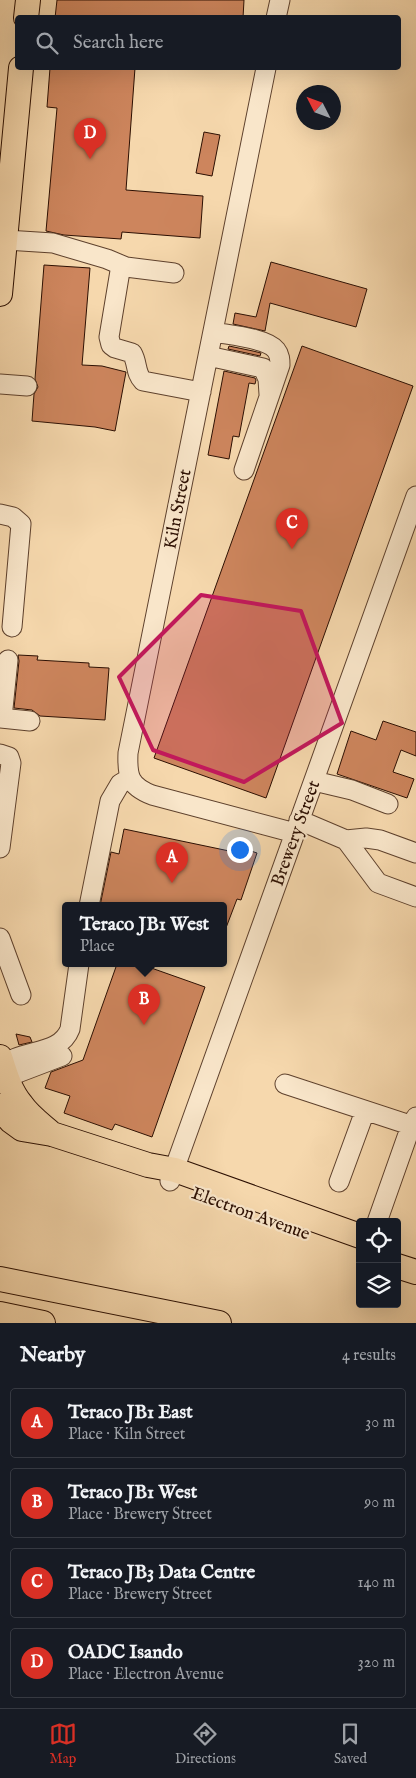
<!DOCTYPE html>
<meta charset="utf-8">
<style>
body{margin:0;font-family:"IM FELL English",serif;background:#242831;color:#f1f3f6}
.controls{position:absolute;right:15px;bottom:15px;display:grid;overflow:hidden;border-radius:5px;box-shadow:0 5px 20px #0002}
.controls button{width:45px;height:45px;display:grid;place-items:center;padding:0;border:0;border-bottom:1px solid #363941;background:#171b24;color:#f1f3f6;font:25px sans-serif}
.compass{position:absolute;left:296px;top:85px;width:45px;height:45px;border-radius:50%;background:#171b24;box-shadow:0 5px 20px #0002;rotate:312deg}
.you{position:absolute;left:239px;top:849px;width:18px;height:18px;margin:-12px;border:4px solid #fff;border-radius:50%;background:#1a73e8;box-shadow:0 0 0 8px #1a73e833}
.badge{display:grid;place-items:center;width:32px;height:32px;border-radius:50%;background:#d93025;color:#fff;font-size:16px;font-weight:700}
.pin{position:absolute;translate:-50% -41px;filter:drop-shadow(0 1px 2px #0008)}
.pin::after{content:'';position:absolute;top:26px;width:18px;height:15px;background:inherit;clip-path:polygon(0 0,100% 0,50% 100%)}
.popup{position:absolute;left:62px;top:902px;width:165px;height:65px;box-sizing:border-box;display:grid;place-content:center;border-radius:5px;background:#171b24;filter:drop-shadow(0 1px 4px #0005);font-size:16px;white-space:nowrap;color:#9ea1a6}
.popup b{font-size:19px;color:#f1f3f6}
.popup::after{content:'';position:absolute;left:50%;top:100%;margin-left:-10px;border:10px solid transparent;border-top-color:#171b24}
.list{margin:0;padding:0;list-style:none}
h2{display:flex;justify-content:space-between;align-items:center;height:65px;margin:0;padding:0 20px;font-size:21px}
h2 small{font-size:16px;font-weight:400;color:#9ea1a6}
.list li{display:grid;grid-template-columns:32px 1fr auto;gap:15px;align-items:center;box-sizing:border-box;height:70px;margin:0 10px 10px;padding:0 10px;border:1px solid #363941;border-radius:5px}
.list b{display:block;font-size:19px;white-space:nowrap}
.list p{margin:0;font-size:16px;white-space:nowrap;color:#9ea1a6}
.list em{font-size:16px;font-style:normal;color:#9ea1a6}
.icon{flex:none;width:28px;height:28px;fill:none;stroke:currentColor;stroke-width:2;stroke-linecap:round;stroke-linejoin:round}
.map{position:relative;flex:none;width:416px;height:1323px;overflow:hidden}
.search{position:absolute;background:#171b24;box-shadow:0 5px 20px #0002;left:15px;right:15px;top:15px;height:55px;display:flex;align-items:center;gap:12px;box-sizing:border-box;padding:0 18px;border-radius:5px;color:#9ea1a6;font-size:19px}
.sheet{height:385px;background:#171b24}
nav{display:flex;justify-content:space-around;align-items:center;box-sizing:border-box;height:70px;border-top:1px solid #363941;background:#171b24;font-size:14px;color:#9ea1a6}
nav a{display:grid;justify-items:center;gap:2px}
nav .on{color:#d93025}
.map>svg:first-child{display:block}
</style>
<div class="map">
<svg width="416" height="1323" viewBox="0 0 416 1323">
<rect width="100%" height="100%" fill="#f6d8ad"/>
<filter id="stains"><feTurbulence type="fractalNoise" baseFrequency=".004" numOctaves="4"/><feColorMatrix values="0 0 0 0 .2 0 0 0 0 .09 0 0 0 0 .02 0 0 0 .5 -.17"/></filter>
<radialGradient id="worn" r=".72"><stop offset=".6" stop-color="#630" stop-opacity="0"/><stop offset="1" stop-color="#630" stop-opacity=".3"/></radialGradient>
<!-- building -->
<path fill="#cd855d" stroke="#2c0f02" d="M57,0H244L243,18H55Z
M50,68H135L126,190L203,196L200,238L122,232L121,239L64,235L46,231L57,108L47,107Z
M204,132L220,135L212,176L196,173Z
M271,262L367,289L356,327L270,303L265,331L233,324L235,313L256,317Z
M44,265L90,268L82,365L102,366L126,372L115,431L95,427L32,421L34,394L38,387L35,379Z
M229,346L253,351L261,353L260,356L228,349Z
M302,346L413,386L266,798L154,758Z
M224,371L255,378L256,380L255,384L249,383L239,437L233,436L229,459L208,455Z
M18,655L38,656L37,660L89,663V667L109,668L105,720L40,716L32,710L14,708L19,661Z
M383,721L416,732V756L401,750L393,772L414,779L407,798L337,774L351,731L376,740Z
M124,829L234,852L236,846L257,853L241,900L237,899L224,933H223V906H100L111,852L119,854Z
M117,964H140L205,987L152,1137L115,1124L112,1130L64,1113L70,1096L45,1088L51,1072L83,1060Z
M16,1034L30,1037L32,1042L19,1045Z"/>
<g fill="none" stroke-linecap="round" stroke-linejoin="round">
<!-- minor casing -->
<g stroke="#5e412d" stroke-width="21">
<path id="minor" d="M276,18L280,0
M266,68L128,753C127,776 129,786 152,795L295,833
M6,240L53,243L107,259L126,267L174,273
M121,265L109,337L111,345L115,348L132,353C138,363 135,373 143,381L201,392
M213,332C228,335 267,338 276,350C280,355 280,360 280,365L244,470
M208,356L263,368L268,379L269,394
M0,384L27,386
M0,514L13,517L21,524L12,627
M0,718L30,721
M2,718L8,660
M0,754L9,757L11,763L0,848
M314,781L352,790L388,804
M299,820L346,840L366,838L380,840L416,853
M346,840L378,883L416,897
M89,906L110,801L120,784L130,778
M0,938L21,995
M0,1069C18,1047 59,1058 70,1029L79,964
M7,1077L62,1056
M285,1084L413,1126
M170,1181L416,496
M339,1182L365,1111
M377,1222L407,1137L416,1117"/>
</g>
<!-- major casing -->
<g stroke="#2c0f02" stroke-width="26">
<path id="major" d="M26,18L28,0
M0,294L21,68
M0,1057C5,1073 10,1091 21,1104C29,1116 42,1125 52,1134
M0,1106L2,1111L11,1121L22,1129L52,1134L148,1165L175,1170L360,1236
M397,1266L416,1272
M0,1279L219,1323
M0,1314L43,1323"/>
</g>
<!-- minor -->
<use href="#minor" stroke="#f9e6ca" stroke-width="19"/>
<!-- major -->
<use href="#major" stroke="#f6d8ad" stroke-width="24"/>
</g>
<!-- marked area -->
<path fill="#c2185b" fill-opacity="0.2" stroke="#c2185b" stroke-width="4" stroke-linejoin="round" d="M201,595L301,611L342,723L244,782L153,750L119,677Z"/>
<g text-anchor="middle" stroke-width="4.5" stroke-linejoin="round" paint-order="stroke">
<!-- street labels -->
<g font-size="18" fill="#2c0f02" stroke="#f9e6ca">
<text transform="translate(177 509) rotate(-79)" y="6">Kiln Street</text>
<text transform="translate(295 833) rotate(-70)" y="6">Brewery Street</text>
<text transform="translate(251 1213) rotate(20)" y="6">Electron Avenue</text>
</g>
</g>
<rect width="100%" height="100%" filter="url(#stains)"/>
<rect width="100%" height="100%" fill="url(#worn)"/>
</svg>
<div class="controls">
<button><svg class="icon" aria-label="locate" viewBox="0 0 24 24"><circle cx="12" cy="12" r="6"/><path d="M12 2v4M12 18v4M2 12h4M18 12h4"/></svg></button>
<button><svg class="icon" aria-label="layers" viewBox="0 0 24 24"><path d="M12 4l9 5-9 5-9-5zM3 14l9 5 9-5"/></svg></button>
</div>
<svg class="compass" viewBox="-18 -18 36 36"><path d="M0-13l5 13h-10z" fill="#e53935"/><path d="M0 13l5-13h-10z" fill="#9ea1a6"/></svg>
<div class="you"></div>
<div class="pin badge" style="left:172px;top:883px">A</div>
<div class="pin badge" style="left:144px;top:1025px">B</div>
<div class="popup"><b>Teraco JB1 West</b>Place</div>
<div class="pin badge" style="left:292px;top:549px">C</div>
<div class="pin badge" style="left:90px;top:159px">D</div>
<div class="search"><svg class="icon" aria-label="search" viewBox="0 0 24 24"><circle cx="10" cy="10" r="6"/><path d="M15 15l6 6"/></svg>Search here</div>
</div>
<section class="sheet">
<h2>Nearby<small>4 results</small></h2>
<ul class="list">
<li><span class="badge">A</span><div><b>Teraco JB1 East</b><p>Place · Kiln Street</p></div><em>30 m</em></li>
<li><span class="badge">B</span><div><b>Teraco JB1 West</b><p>Place · Brewery Street</p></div><em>90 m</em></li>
<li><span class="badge">C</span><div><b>Teraco JB3 Data Centre</b><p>Place · Brewery Street</p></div><em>140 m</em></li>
<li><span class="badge">D</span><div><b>OADC Isando</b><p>Place · Electron Avenue</p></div><em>320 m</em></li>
</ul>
</section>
<nav>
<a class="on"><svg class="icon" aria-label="map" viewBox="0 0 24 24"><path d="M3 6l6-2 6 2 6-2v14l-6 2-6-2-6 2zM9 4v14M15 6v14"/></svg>Map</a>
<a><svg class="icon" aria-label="directions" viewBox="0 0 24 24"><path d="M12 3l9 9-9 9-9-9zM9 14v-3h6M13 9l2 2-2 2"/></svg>Directions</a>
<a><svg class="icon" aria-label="saved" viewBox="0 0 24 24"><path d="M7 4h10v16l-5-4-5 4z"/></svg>Saved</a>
</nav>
